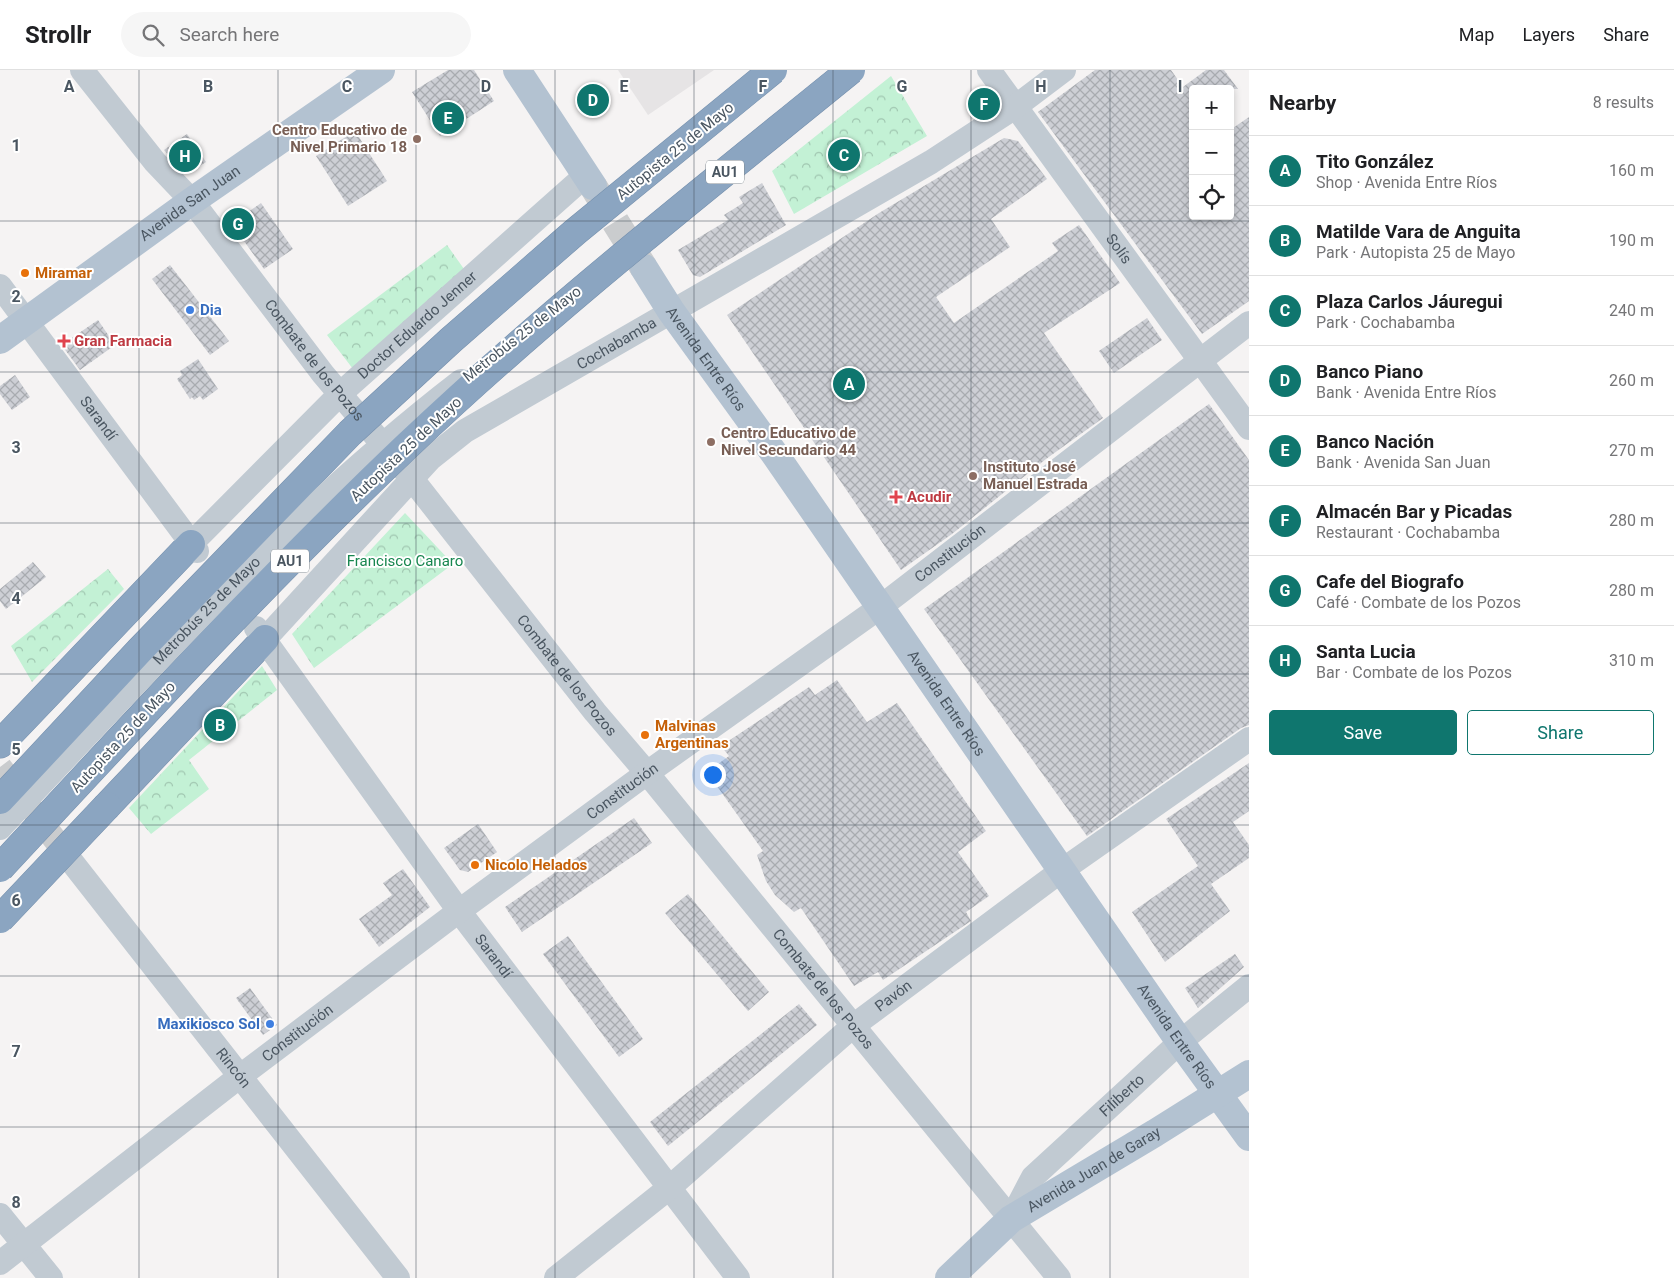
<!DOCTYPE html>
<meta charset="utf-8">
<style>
body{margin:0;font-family:Roboto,sans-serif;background:#f6f6f6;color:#202124}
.controls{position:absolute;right:15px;top:15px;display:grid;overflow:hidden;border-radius:5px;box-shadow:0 2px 8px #0003}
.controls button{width:45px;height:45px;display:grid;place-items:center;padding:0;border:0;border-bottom:1px solid #e0e0e0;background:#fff;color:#202124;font:25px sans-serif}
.you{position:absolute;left:712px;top:704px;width:18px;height:18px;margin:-12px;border:4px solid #fff;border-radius:50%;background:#1a73e8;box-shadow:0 0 0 8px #1a73e833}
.badge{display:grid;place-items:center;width:32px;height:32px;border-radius:50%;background:#0f766e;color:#fff;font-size:16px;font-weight:700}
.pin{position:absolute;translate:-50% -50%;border:2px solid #fff;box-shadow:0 1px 5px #0006}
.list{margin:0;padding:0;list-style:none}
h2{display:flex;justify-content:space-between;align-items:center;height:65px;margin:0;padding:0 20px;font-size:21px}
h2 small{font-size:16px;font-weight:400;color:#757577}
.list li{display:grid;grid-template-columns:32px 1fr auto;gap:15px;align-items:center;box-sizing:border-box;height:70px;padding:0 20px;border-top:1px solid #e0e0e0}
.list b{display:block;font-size:19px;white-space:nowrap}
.list p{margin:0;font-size:16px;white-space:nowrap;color:#757577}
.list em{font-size:16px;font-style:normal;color:#757577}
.actions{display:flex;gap:10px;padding:15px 20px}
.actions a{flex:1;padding:11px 0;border:1px solid #0f766e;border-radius:5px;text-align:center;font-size:18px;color:#0f766e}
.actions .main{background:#0f766e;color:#fff}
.icon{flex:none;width:28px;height:28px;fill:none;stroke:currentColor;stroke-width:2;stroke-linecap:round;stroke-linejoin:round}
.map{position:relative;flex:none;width:1249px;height:1208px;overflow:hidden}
header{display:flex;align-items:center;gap:30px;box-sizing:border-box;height:70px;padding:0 25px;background:#fff;border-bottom:1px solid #e0e0e0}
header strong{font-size:24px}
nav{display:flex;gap:28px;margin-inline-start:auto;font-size:18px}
.search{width:350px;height:45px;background:#f6f6f6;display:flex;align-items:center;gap:12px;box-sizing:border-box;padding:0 18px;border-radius:28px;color:#757577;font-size:19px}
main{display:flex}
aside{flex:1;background:#fff}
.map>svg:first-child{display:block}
</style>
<header>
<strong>Strollr</strong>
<div class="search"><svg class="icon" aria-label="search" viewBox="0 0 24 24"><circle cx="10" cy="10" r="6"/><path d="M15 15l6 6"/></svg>Search here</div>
<nav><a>Map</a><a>Layers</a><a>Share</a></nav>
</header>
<main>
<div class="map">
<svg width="1249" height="1208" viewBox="0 0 1249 1208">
<defs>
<pattern id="park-crowns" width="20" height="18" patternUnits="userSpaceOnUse" patternTransform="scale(1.25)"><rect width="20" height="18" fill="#c3f1d5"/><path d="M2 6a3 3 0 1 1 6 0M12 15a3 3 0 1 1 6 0" fill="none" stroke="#a0c6b0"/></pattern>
<pattern id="building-cross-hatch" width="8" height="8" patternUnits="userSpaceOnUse" patternTransform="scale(1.25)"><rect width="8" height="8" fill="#cdcfd5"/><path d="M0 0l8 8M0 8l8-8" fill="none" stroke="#a8abb0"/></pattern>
</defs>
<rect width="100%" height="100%" fill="#f5f3f3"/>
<!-- education -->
<path fill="#e6e4e5" d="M618,0H714L648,45Z"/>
<!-- park -->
<path fill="url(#park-crowns)" d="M891,6L927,66L794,144L772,101Z
M447,175L464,199L353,299L327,265Z
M405,443L453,494L314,598L292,564Z
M108,499L124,519L32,612L11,576Z
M262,596L277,620L189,690L209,719L151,764L129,738Z"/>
<!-- building -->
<path fill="url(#building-cross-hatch)" d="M448,0H474L494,31L440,66L412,22Z
M1095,0H1171L1183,17L1206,0H1224L1238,19H1193V146H1230V60L1249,47V231L1202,264L1038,42Z
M355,61L387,111L348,136L316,86Z
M187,64L206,92L190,102L181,99L164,80Z
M1004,68L1018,71L1047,109L991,149L1010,177L936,227L954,253L1058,181L1052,173L1079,155L1120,213L1044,263L1103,348L1046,389L952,464L901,500L727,245L879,143Z
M762,113L786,155L700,207L693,205L678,180L728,150L724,145L743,133L739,127Z
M261,133L293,179L264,199L234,157L237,150Z
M170,195L229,271L210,285L152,209Z
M1147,248L1162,270L1114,303L1099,281Z
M98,250L115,275L80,300L63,277V274Z
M198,289L218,319L203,330L200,326L194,330L192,327L190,329L177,309L182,305L180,301Z
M15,305L30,327L12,340L0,324V316Z
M1209,334L1249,390V655L1241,658L1087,766L924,539Z
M33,492L46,507L6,539L0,531V519Z
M837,610L867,652L897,633L986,761L958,782L989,826L966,842L971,851L883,910L878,902L854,916L801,838L794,842L775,825L766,811L757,785L763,781L707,702L729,686L721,676L809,617L815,625Z
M1249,693V741L1233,752L1249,775V788L1211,814L1230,841L1165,892L1132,842L1198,796L1166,749Z
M634,748L652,773L522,862L505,837Z
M478,754L497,782L468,802L460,800L444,778Z
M403,799L430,837L379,877L359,849L392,825L383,813Z
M688,824L769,922L748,941L665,843Z
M568,866L643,969L619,987L543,884Z
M1235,884L1244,897L1198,938L1185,918Z
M250,918L277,955L263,965L236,928Z
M799,934L817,955L668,1076L650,1052Z"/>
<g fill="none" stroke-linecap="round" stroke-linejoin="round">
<!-- minor-tunnel -->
<path stroke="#caccce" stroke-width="24" stroke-dasharray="24 12" stroke-linecap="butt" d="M0,697L68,787"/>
<!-- major-tunnel -->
<path stroke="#caccce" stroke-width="28" stroke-dasharray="28 14" stroke-linecap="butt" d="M593,116L644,198"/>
<!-- highway casing -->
<g stroke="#7690ad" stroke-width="29">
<path id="highway" d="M0,674L191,474
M107,736L265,569"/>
</g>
<!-- minor -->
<g stroke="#c1cad2" stroke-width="24">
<path id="s1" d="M82,0L155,92L192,131L323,304L412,409L595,642L647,703L1059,1208"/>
<path id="s2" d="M989,0L1249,358"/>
<path id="s3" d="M0,216L197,481"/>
<path id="s4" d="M191,474L341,323L586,105"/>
<path id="s5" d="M256,558L459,841L738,1208"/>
<path id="s6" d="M265,569L431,388L465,361L931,92L1015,37L1064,0"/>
<path id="s7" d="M68,787L398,1208"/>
<path d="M0,1145L51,1208"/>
<path id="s8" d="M1011,1149L1033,1107L1180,972L1249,916"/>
<path id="s9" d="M0,1193L239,1007L459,841L647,703L879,538L1249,253"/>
<path id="s10" d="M556,1208L669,1118L853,956L1061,801L1249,669"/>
</g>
<!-- major -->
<g stroke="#b3c2d1" stroke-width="28">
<path d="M517,0L593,116"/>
<path id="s11" d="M644,198L671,241L776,386L1180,972L1249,1067"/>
<path id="s12" d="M0,270L192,131L381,0"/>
<path id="s13" d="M949,1208L1011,1149L1155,1063L1249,1004"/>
</g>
<!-- highway -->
<use href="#highway" stroke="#8ba5c1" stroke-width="28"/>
<!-- highway-bridge casing -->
<g stroke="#7690ad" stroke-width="29" stroke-linecap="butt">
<path id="highway-bridge" d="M0,730L140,580L350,363L451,270L575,162L773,0
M0,798C133,655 266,510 408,375C548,242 701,122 851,0
M0,849L107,736"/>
</g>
<!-- minor-bridge -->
<path stroke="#c1cad2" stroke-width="24" id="s14" d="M0,758C146,602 291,442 461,311"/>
<!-- highway-bridge -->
<use href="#highway-bridge" stroke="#8ba5c1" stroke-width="28"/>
</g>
<!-- grid -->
<path fill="none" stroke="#4a5661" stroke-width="1" stroke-opacity="0.55" d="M139,0V1208M278,0V1208M416,0V1208M555,0V1208M694,0V1208M833,0V1208M971,0V1208M1110,0V1208M0,151H1249M0,302H1249M0,453H1249M0,604H1249M0,755H1249M0,906H1249M0,1057H1249"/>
<!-- markers -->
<g fill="#8d6e63" stroke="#fff" stroke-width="2">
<circle cx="417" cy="69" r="5"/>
<circle cx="711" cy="372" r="5"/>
<circle cx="973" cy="406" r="5"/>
</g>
<g fill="#e8710a" stroke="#fff" stroke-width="2">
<circle cx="25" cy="203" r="5"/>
<circle cx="645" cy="665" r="5"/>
<circle cx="475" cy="795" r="5"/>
</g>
<g fill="#3f7fe0" stroke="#fff" stroke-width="2">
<circle cx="190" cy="240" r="5"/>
<circle cx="270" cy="954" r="5"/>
</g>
<g fill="#e0444e" stroke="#fff" stroke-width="2">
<path d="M61.5 263.5h5v5h5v5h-5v5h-5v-5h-5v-5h5z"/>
<path d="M893.5 419.5h5v5h5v5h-5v5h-5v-5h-5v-5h5z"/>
</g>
<g text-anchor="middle" stroke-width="4" stroke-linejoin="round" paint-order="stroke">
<!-- shield labels -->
<g fill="#fff" stroke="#808990" stroke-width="1">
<rect x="706" y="90.5" width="38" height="23" rx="4"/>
<rect x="271" y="479.5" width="38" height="23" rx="4"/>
</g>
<g font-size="14" font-weight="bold" fill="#4a5661">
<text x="725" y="107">AU1</text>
<text x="290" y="496">AU1</text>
</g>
<!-- education labels -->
<g font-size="15" font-weight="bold" fill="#785e54" stroke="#fff" text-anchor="start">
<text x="407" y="65" text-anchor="end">Centro Educativo de<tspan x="407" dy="17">Nivel Primario 18</tspan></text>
<text x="721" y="368">Centro Educativo de<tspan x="721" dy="17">Nivel Secundario 44</tspan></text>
<text x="983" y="402">Instituto José<tspan x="983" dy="17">Manuel Estrada</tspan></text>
</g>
<!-- street labels -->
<g font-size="15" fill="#4a5661" stroke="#fff">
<text transform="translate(675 81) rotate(-39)" y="5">Autopista 25 de Mayo</text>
<text dy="5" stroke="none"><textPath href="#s12" startOffset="234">Avenida San Juan</textPath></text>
<text dy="5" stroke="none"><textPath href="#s2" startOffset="221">Solís</textPath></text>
<text dy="5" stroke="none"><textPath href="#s4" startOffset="315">Doctor Eduardo Jenner</textPath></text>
<text transform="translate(522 264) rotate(-38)" y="5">Metrobús 25 de Mayo</text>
<text dy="5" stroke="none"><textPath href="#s6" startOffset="464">Cochabamba</textPath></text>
<text dy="5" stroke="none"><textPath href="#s11" startOffset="110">Avenida Entre Ríos</textPath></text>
<text dy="5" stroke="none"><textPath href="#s1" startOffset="372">Combate de los Pozos</textPath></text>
<text dy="5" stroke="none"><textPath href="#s3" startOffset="165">Sarandí</textPath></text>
<text transform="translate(406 379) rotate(-43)" y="5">Autopista 25 de Mayo</text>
<text dy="5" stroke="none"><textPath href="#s9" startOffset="1186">Constitución</textPath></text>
<text dy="5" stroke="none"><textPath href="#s14" startOffset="300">Metrobús 25 de Mayo</textPath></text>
<text dy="5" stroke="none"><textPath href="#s1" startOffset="776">Combate de los Pozos</textPath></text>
<text dy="5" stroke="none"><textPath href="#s11" startOffset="530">Avenida Entre Ríos</textPath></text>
<text transform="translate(123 667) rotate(-47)" y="5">Autopista 25 de Mayo</text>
<text dy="5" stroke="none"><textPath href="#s9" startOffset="781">Constitución</textPath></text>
<text dy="5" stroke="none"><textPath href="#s5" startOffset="405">Sarandí</textPath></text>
<text dy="5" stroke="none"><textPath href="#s1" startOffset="1181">Combate de los Pozos</textPath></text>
<text dy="5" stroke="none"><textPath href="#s10" startOffset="440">Pavón</textPath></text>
<text dy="5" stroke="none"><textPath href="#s9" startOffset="376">Constitución</textPath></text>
<text dy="5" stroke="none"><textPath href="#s11" startOffset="935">Avenida Entre Ríos</textPath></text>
<text dy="5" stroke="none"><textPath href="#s7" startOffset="268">Rincón</textPath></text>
<text dy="5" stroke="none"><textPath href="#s8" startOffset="168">Filiberto</textPath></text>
<text dy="5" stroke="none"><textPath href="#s13" startOffset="182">Avenida Juan de Garay</textPath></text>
</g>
<!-- food labels -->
<g font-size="15" font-weight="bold" fill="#c56008" stroke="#fff" text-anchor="start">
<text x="35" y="208">Miramar</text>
<text x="655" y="661">Malvinas<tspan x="655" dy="17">Argentinas</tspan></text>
<text x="485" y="800">Nicolo Helados</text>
</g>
<!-- shop labels -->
<g font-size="15" font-weight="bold" fill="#366cbe" stroke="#fff" text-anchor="start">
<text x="200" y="245">Dia</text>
<text x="260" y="959" text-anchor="end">Maxikiosco Sol</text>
</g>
<!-- health labels -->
<g font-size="15" font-weight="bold" fill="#be3a42" stroke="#fff" text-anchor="start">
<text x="74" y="276">Gran Farmacia</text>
<text x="907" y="432">Acudir</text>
</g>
<!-- park labels -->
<g font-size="15" fill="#17864f" stroke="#fff">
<text x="405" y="496">Francisco Canaro</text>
</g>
</g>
<g font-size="16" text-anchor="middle" font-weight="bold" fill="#4a5661" stroke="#fff" stroke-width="4" stroke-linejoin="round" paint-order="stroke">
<text x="69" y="22">A</text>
<text x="208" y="22">B</text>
<text x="347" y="22">C</text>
<text x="486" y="22">D</text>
<text x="624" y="22">E</text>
<text x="763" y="22">F</text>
<text x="902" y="22">G</text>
<text x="1041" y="22">H</text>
<text x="1180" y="22">I</text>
<text x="16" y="81">1</text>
<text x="16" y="232">2</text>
<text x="16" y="383">3</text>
<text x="16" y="534">4</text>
<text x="16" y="685">5</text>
<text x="16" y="836">6</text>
<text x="16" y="987">7</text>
<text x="16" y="1138">8</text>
</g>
</svg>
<div class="controls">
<button>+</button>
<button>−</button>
<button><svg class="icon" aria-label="locate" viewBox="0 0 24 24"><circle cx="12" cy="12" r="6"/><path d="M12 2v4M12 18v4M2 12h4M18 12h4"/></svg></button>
</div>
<div class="you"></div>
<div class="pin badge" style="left:849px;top:314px">A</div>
<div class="pin badge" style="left:220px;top:655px">B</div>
<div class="pin badge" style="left:844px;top:85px">C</div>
<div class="pin badge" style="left:593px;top:30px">D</div>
<div class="pin badge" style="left:448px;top:48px">E</div>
<div class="pin badge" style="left:984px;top:34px">F</div>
<div class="pin badge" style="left:238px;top:154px">G</div>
<div class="pin badge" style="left:185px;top:86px">H</div>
</div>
<aside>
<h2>Nearby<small>8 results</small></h2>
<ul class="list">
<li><span class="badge">A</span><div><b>Tito González</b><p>Shop · Avenida Entre Ríos</p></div><em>160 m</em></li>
<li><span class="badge">B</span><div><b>Matilde Vara de Anguita</b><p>Park · Autopista 25 de Mayo</p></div><em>190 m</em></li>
<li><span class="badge">C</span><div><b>Plaza Carlos Jáuregui</b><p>Park · Cochabamba</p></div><em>240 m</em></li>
<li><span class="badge">D</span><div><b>Banco Piano</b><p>Bank · Avenida Entre Ríos</p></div><em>260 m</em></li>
<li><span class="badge">E</span><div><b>Banco Nación</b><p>Bank · Avenida San Juan</p></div><em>270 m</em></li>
<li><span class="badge">F</span><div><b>Almacén Bar y Picadas</b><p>Restaurant · Cochabamba</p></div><em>280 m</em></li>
<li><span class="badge">G</span><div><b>Cafe del Biografo</b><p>Café · Combate de los Pozos</p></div><em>280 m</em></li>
<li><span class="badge">H</span><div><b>Santa Lucia</b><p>Bar · Combate de los Pozos</p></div><em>310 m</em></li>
</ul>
<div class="actions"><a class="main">Save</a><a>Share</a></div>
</aside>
</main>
